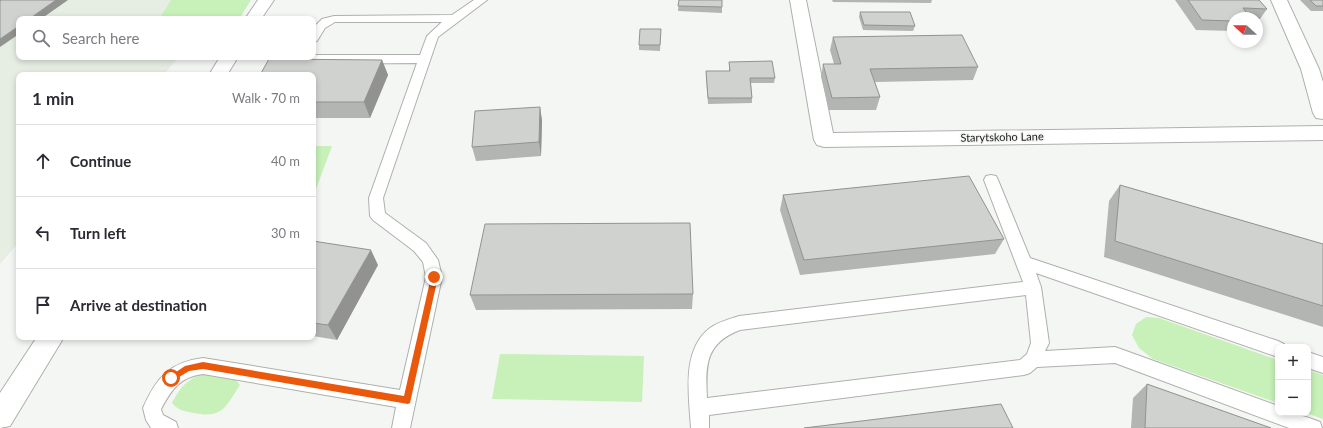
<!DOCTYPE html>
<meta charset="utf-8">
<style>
body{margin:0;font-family:Lato,sans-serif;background:#f2f2f3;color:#2b2b33}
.controls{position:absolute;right:12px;bottom:12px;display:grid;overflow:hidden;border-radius:8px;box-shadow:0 2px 6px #0003}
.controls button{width:36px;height:36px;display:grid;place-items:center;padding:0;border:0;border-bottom:1px solid #e1e1e2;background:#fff;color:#2b2b33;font:20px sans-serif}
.compass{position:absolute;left:1227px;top:12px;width:36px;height:36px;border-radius:50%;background:#fff;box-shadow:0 2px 6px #0003;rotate:291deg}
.stop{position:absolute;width:12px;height:12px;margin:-9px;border:3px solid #ea580c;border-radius:50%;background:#fff}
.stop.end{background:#ea580c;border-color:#fff;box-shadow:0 1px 4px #0008}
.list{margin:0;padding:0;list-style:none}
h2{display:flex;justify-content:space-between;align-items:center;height:52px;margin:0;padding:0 16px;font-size:17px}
h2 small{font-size:13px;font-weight:400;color:#7c7c81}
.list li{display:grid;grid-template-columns:26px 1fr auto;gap:12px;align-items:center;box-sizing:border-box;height:72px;padding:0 16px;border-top:1px solid #e1e1e2}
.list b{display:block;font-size:15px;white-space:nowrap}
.list em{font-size:13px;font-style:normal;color:#7c7c81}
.icon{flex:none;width:22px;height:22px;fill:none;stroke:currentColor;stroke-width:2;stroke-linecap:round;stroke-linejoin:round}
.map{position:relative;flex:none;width:1323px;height:428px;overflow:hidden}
.search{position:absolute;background:#fff;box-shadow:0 2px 6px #0003;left:16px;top:16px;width:300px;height:44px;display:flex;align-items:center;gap:10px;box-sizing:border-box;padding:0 14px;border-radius:8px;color:#7c7c81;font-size:15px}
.panel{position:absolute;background:#fff;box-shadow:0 2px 6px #0003;left:16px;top:72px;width:300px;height:268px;border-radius:8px}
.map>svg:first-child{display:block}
</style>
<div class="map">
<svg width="1323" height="428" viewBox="0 0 1323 428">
<rect width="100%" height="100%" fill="#f4f6f3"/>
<!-- built -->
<path fill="#e6ede3" d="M0,0H171L159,19H19V57H179L163,75H19V242L0,264Z"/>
<!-- green -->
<path fill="#c7f1b8" d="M171,0H251L239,19H159Z
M313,146H332L313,197Z
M1146,317L1159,318L1278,360V403L1153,359L1139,348L1132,335L1136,324Z
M500,354L644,356L642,402L492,399Z
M1308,370L1323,375V419L1306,413H1308Z
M208,372L234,378L240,385C226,406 223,419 194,413C184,411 179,411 172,403C182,384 188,379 208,372Z"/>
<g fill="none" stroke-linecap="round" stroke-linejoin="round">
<!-- service casing -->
<g stroke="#aeb0ad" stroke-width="2">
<path id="service" d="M474,0H487L438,37L383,198L385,213L426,243L438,260L442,277L410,428H392L396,407L203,374C180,377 172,389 161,409L163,415L176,422L178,428H151L146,420L143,408C156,378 170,362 203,358L400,390L426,277L423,262L414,251L373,220L370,216L369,198L417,63L315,64L303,60L301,57H313V55H420L427,36L442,22H335L325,28L317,41L313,42V28L322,19L334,16L452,15Z
M991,175L996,176L998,180L1030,258L1278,341L1284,344L1286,347H1278V357L1036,273L1041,287L1049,343L1045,351L1115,347L1278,406V413C1294,413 1305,416 1320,422L1322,428H1289L1115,363L1037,367L1030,373L1024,375L709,415V428H691C689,396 681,350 710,328C718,322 730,319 739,316L1023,282L984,180L986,176ZM1026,295L1031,343L1027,354L1020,360L707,398C705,364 706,343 740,330Z
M1308,352L1323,357V373L1308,368Z"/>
</g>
<!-- minor casing -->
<g stroke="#aeb0ad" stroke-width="2">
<path id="minor" d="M258,0H274L261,19H245Z
M790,0H806L833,133L1323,126V140L824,147L817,145L814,140Z
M1271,0H1287L1319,69L1323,82V119L1316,118L1313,113L1301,69Z
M220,57H238L227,75H209Z
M37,337H64L10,426L0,428V393Z"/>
</g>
<!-- service -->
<use href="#service" fill="#fff" fill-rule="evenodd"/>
<!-- minor -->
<use href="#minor" fill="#fff" fill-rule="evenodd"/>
</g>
<!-- wall -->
<path fill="#b3b5b2" d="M679,0L722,7V13L678,11Z
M832,0H932L931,3L833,2Z
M1175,0H1259L1267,9L1260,19H1257V18H1233V31L1196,30Z
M1300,0H1323V11H1311Z
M860,12L915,26L913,31L863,30L859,17Z
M661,29L660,51L639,50V45Z
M833,37L978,67L973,80L875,82L880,97L876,110H829L821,77L823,64H834L830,50Z
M382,60L388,75L370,118H313V75Z
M729,62L775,78L774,83H751L752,98V103L708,104L706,76V71H729Z
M540,107L542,121L541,156L476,161L472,147Z
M1120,185L1323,244V327L1104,257L1109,201Z
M783,195L1004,239L995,254L800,275L780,210Z
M313,241L378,265L337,340L313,336Z
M693,294L692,309L476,310L470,295Z
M1147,384L1271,428H1131L1133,398Z"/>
<!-- shaded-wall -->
<path fill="#929391" d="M56,0H68L41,19H29Z
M19,26V34L0,47V39Z
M382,60L388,75L370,118L364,102Z
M540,107L542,121L541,156L539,142Z
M371,250L378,265L337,340L328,325Z"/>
<!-- building -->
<path fill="#d0d2cf" stroke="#929391" d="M1,0H56L29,19H19V26L0,39V1Z
M679,0H722V7L678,6Z
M1188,0H1259L1267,9L1243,8L1250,18H1233V21L1202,20Z
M1310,0H1323V6H1316Z
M860,12H910L915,26L864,25Z
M640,29H661L660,45H639Z
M962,35L978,67L870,69L880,97L832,98L823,64H841L833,37Z
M269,59L382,60L364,102H313V75H260Z
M772,61L775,78H750L752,98H708L706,71H730L729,62Z
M540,107L539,142L472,147L475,111Z
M969,176L1004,239L804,260L783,195Z
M1120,185L1323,244V306L1115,241Z
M690,223L693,294L470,295L485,224Z
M313,241L371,250L328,325L313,323Z
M1147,384L1271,428H1145Z
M1001,404L1013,428H804Z"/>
<!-- route -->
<path fill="#ea580c" d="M434,274L438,277L410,403L408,404L203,369L189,371L171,382L167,378L185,366L203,362L404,396L431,277Z"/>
<g text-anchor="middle" stroke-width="3" stroke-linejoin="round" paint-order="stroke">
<!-- street labels -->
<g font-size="11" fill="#1b1b1a" stroke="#f4f6f3">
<text transform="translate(1002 137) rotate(-1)" y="4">Starytskoho Lane</text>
</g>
</g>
</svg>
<div class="controls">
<button>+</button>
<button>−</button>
</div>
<svg class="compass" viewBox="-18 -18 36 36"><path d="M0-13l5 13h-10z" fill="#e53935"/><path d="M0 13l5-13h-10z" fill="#7c7c81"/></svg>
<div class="stop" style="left:171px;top:378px"></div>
<div class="stop end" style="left:434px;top:277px"></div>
<div class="search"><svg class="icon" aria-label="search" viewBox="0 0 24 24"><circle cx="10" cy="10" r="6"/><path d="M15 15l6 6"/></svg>Search here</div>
<section class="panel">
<h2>1 min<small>Walk · 70 m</small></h2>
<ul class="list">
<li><svg class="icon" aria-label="ahead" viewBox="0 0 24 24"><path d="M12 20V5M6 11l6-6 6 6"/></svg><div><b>Continue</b></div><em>40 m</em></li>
<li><svg class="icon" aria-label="left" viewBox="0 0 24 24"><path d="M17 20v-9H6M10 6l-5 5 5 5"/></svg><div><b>Turn left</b></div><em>30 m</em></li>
<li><svg class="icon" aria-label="arrive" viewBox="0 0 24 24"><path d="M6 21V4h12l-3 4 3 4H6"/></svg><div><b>Arrive at destination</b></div></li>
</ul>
</section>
</div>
